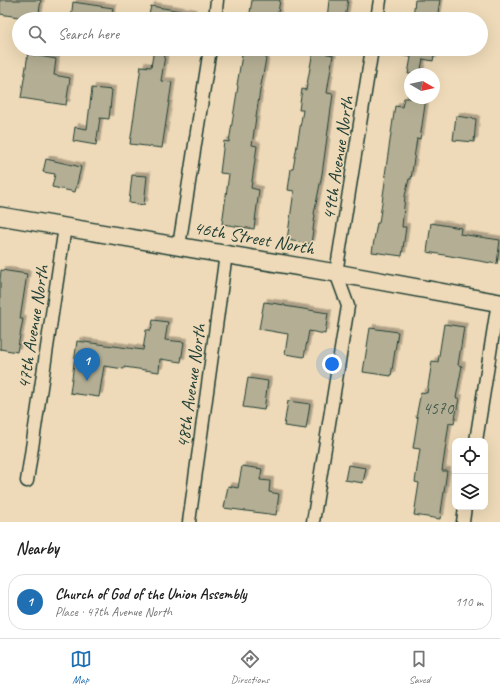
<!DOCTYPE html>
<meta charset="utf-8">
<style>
body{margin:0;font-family:Caveat,sans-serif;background:#f2f2f2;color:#222}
.controls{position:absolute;right:12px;bottom:12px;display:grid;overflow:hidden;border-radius:8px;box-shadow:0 4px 16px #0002}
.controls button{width:36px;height:36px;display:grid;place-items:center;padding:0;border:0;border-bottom:1px solid #e0e0e0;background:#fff;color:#222;font:20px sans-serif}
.compass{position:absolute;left:404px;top:68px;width:36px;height:36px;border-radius:50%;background:#fff;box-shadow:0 4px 16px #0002;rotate:99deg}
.you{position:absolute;left:332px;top:364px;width:14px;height:14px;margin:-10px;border:3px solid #fff;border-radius:50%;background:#1a73e8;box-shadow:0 0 0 6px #1a73e833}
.badge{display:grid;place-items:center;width:26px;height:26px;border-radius:50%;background:#1f6fb2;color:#fff;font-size:13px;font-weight:700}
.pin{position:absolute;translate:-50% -33px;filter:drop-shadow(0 1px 2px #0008)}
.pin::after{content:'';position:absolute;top:21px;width:14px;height:12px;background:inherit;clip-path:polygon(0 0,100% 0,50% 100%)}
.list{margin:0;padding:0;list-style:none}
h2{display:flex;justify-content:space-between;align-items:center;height:52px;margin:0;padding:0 16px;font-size:17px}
h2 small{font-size:13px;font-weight:400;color:#767676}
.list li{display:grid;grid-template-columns:26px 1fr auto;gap:12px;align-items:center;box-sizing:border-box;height:56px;margin:0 8px 8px;padding:0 8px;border:1px solid #e0e0e0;border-radius:16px}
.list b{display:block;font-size:15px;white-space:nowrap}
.list p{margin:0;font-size:13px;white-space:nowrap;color:#767676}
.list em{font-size:13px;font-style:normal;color:#767676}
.icon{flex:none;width:22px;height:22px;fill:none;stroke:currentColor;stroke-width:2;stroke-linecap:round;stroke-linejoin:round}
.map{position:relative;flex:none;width:500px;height:522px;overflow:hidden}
.search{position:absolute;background:#fff;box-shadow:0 4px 16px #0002;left:12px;right:12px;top:12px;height:44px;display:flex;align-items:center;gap:10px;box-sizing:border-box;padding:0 14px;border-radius:22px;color:#767676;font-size:15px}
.sheet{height:116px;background:#fff}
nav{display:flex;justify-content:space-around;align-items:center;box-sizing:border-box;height:56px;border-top:1px solid #e0e0e0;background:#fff;font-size:11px;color:#767676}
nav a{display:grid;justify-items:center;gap:2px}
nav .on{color:#1f6fb2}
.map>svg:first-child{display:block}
</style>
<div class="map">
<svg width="500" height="522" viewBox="0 0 500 522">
<defs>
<filter id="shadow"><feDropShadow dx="3.5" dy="-3.5" stdDeviation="0" flood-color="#0004"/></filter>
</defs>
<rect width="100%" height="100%" fill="#eedab8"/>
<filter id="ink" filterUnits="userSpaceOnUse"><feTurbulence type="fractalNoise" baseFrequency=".025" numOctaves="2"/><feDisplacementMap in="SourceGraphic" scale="8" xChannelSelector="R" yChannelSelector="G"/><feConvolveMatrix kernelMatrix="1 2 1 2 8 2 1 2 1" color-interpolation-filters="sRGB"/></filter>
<g filter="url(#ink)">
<!-- building -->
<path fill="#b4af94" stroke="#1f3d34" filter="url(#shadow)" d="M0,0H41L38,19H31L0,14Z
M252,0H280L277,19H249Z
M329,0H348L345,19H327Z
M415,0H440L437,19H426L413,17Z
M73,2L113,8L111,19H71Z
M151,6L193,13V19H148Z
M154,49H166L161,81L172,82L162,148L130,144L141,66L151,67Z
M243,49H268L260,90L252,145L257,146L251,188L259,190L254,229L222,224L229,174L220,173L224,141L229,142L238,86L237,85Z
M400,49H435L433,61L423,59L420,74H408L411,57L399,55Z
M313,51L333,55L327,93L333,94L322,174L314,214L315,215L311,244L287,240L294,191L288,190L291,169H293L303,110H299L302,89L306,90Z
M28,54L56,59L54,75L70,78L66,105L21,98Z
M92,88L112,90L109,119L100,118L96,145L73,141L75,127L87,129Z
M404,98H426L420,139L417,138L411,179H409L405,196L402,227H406L402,256L372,252L377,223H379L386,175H385L395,106L402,107Z
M456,116L476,119L474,142L453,140Z
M46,159L81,167L75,192L52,187L55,174L43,172Z
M132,175L147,176L144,205L129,203Z
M431,223L461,228L460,234L500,240L497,264L427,252Z
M1,270L27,274L20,319H23L17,352L0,349V280Z
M264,302L285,305V306L328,313L325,334L309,331L304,357L285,354L288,334L259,329Z
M153,320L168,322L165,340L184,342L181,362L160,359L159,372L124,367V369L104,366L99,397L70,393L77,341L143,350L146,330H151Z
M444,324L464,327L458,365L462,366L456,398H459L454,424L449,423L442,471H447L440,519L414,515L419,483L415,482L420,449L413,448L418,417H416L421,392L427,393L432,361L438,362Z
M370,328L398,332L391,376L363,372Z
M248,378L268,381L264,410L243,407Z
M288,401L310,404L306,429L284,426Z
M348,465L366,468L363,483L345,480Z
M242,466L262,469L260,480L270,481L269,492L279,494L276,515L224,508L228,486L238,488Z"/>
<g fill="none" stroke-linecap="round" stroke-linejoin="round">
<!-- street casing -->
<g stroke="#1f3d34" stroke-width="15">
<path id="street" d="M215,19L217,0
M377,19L380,0
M179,246L210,49
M476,441L498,302
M27,481L65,227
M189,522L226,254
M313,522L348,306L336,273L372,49
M463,522L465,507"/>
</g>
<!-- secondary casing -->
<g stroke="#1f3d34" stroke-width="20">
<path id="secondary" d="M0,216L336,273L500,303"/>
</g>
<!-- street -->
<use href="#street" stroke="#eedab8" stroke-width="12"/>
<!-- secondary -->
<use href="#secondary" stroke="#eedab8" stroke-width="17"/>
</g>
</g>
<g text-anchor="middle" stroke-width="3" stroke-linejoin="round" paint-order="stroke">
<!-- number labels -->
<g font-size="17" fill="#445a4c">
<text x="438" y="414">4570</text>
</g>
<!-- street labels -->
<g font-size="19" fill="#1f3d34" stroke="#eedab8">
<text transform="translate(337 158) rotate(-81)" y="7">49th Avenue North</text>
<text transform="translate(254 237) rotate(10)" y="7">46th Street North</text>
<text transform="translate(32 327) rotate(-81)" y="7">47th Avenue North</text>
<text transform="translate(190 386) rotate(-82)" y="7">48th Avenue North</text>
</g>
</g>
</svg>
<div class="controls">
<button><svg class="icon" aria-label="locate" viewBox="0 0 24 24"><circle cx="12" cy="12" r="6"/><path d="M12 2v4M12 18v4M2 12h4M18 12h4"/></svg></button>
<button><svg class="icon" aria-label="layers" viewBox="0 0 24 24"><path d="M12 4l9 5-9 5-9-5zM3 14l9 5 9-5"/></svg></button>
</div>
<svg class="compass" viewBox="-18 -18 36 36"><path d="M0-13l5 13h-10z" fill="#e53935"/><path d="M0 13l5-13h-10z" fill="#767676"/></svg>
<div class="you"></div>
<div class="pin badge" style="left:87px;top:381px">1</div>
<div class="search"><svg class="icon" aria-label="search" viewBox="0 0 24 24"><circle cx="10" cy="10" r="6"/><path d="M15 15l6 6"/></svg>Search here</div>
</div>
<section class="sheet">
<h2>Nearby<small></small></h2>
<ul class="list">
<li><span class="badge">1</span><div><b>Church of God of the Union Assembly</b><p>Place · 47th Avenue North</p></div><em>110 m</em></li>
</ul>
</section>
<nav>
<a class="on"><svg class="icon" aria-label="map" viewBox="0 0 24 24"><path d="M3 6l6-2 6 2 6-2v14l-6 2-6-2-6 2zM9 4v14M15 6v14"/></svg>Map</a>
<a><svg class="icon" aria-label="directions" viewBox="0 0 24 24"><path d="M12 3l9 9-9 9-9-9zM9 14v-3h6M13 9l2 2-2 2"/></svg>Directions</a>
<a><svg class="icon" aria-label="saved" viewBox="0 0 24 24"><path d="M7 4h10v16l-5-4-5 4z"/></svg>Saved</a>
</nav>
